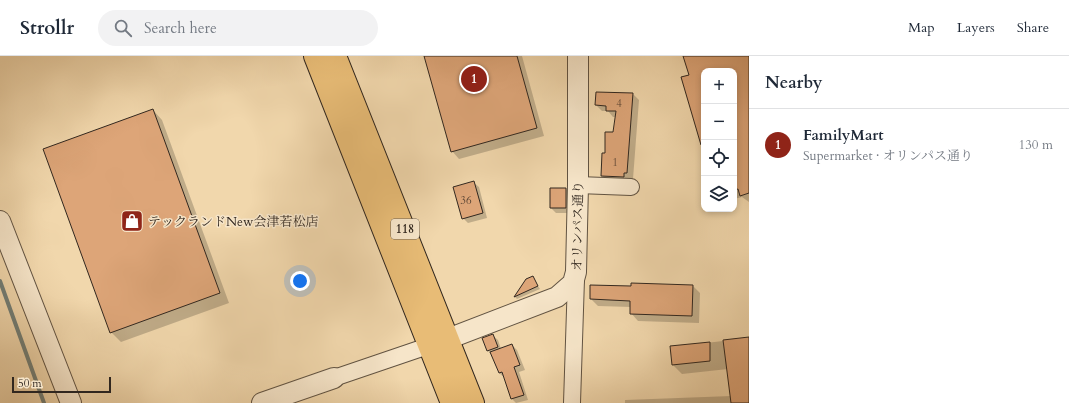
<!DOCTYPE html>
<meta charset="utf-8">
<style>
body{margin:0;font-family:Cardo,"Noto Serif JP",serif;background:#f2f2f3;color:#1f2937}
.controls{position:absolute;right:12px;top:12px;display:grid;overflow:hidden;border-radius:8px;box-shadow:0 2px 6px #0003}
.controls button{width:36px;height:36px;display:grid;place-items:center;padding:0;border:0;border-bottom:1px solid #e0e1e3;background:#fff;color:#1f2937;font:20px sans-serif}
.scale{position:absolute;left:12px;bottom:10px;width:99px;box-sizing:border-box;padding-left:4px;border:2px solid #31271f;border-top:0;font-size:11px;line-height:14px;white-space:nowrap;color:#31271f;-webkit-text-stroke:3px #f6e5c9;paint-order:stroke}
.you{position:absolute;left:300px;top:225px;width:14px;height:14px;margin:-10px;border:3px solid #fff;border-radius:50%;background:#1a73e8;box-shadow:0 0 0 6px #1a73e833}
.badge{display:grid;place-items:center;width:26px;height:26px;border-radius:50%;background:#8f2418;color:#fff;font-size:13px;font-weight:700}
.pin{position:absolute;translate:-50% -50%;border:2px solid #fff;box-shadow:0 1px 4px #0006}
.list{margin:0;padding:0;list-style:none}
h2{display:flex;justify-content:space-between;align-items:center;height:52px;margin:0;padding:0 16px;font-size:17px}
h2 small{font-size:13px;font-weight:400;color:#747a83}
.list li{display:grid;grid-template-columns:26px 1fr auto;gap:12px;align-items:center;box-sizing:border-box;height:72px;padding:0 16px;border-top:1px solid #e0e1e3}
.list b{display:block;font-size:15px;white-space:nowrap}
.list p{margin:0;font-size:13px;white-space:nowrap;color:#747a83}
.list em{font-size:13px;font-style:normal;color:#747a83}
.icon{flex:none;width:22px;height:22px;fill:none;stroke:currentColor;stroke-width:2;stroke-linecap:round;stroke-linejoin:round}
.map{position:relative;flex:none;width:749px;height:347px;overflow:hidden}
header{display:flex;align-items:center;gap:24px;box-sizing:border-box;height:56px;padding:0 20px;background:#fff;border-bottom:1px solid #e0e1e3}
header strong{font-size:19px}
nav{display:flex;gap:22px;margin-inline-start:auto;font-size:14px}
.search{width:280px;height:36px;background:#f2f2f3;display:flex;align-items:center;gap:10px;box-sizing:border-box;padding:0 14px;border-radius:22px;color:#747a83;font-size:15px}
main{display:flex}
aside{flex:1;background:#fff}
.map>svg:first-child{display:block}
</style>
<header>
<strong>Strollr</strong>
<div class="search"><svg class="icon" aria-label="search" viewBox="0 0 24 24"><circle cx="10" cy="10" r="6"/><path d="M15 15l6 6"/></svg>Search here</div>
<nav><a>Map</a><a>Layers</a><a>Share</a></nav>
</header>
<main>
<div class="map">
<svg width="749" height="347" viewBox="0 0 749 347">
<rect width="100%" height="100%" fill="#f1d7ac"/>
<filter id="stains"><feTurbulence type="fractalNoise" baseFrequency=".005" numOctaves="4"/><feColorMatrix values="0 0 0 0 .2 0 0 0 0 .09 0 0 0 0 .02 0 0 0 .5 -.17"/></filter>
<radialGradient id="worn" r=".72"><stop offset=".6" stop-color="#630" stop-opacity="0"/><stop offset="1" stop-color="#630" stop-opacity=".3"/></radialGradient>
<!-- shadow -->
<path fill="#0003" d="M426,0H522L544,80L459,103L452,95Z
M684,0H749V146L742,141L734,143V15H704V96L682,22L690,20Z
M633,38L639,44L633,123H630V127L608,126L602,120L606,98L614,77L616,61H613L608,55H602L596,49Z
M153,54L162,64L229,247L121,286L111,276Z
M473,126L479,131L487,162L468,167L463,162Z
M566,133L571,138V157H556L551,152Z
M533,222L540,233L517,243L515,241L527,224Z
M591,230H693L700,237L699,267L638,265L631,257V251L598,250L591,243Z
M492,279L498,284L501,293L512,289L517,294L525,314L519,316L528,344L516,347L512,343L505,322L499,317L493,300L488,295L483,283Z
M749,282V347H625V344L731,340L728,313L682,318L673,309L671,291Z"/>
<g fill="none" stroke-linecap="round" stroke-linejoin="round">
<!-- stream -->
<path stroke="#717e77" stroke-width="4" d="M0,225L44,347"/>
</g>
<!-- building -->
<path fill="#dda578" stroke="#31271f" d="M424,0H517L537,72L451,96Z
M683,0H749V137L740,140L738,133L734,134V15H704V89H701L681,21L689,19Z
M596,36L633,37L627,117H624V121L601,120L602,97H605V76H613L616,55H606V50L595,49Z
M153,53L220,237L110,277L43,93Z
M474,125L483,157L462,163L453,131Z
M550,132H566V152H550Z
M533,220L538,230L514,241L526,223Z
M631,227L693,229L692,260L630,258V245L590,243V229L631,230Z
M493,278L498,291L487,295L482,282Z
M749,281V347H731L723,284Z
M710,286V305L672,309L670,290Z
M512,288L520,309L514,311L524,339L511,343L502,316L499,317L490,296Z"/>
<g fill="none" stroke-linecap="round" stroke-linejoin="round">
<!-- minor casing -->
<g stroke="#615342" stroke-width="18">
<path id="minor" d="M578,129L631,131
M334,322L428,290
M572,347L576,223"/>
</g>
<!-- tertiary casing -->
<g stroke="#615342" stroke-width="22">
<path id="tertiary" d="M0,165L71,347
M432,289L557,241L573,227L576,216L578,129V0
M262,347L334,322"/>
</g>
<!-- trunk casing -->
<g stroke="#31271f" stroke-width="24">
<path id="trunk" d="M315,0L452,347
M335,0L473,347"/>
</g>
<!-- minor -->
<use href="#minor" stroke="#f6e5c9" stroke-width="16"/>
<!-- tertiary -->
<use href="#tertiary" stroke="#f6e5c9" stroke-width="20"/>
<!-- trunk -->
<use href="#trunk" stroke="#e8bc76" stroke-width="22"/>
</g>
<!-- icons -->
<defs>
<g id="shop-square" transform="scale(1.15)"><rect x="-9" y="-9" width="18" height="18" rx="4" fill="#8f2418" stroke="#f6e5c9"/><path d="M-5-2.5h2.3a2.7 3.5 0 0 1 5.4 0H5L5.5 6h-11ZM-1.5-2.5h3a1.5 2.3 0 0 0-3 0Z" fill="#fff"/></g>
</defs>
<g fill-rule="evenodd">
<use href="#shop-square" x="132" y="165"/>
</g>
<g text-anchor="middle" stroke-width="3" stroke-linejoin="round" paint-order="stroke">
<!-- number labels -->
<g font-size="11" fill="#5c4635">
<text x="619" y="51">4</text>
<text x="615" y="110">1</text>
<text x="466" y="148">36</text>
</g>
<!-- shield labels -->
<rect fill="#f6e5c9" stroke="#6c6052" stroke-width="1" x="391" y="163" width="28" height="20" rx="3"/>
<g font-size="12" font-weight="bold" fill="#31271f">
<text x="405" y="177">118</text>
</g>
<!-- poi labels -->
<g font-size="13" fill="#31271f" stroke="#f6e5c9" text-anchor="start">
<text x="148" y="170">テックランドNew会津若松店</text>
</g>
<!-- street labels -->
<g font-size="13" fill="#31271f" stroke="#f6e5c9">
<text transform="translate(577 170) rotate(-89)" y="5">オリンパス通り</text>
</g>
</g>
<rect width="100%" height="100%" filter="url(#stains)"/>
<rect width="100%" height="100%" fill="url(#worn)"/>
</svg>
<div class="controls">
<button>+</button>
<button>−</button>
<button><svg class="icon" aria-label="locate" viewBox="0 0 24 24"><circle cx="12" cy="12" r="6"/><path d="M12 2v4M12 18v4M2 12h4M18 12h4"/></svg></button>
<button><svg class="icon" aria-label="layers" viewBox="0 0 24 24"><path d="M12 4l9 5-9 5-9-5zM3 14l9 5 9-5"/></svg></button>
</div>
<div class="scale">50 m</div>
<div class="you"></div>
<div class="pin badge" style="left:474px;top:23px">1</div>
</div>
<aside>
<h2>Nearby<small></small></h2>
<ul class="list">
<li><span class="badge">1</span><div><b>FamilyMart</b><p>Supermarket · オリンパス通り</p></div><em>130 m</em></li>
</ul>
</aside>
</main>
